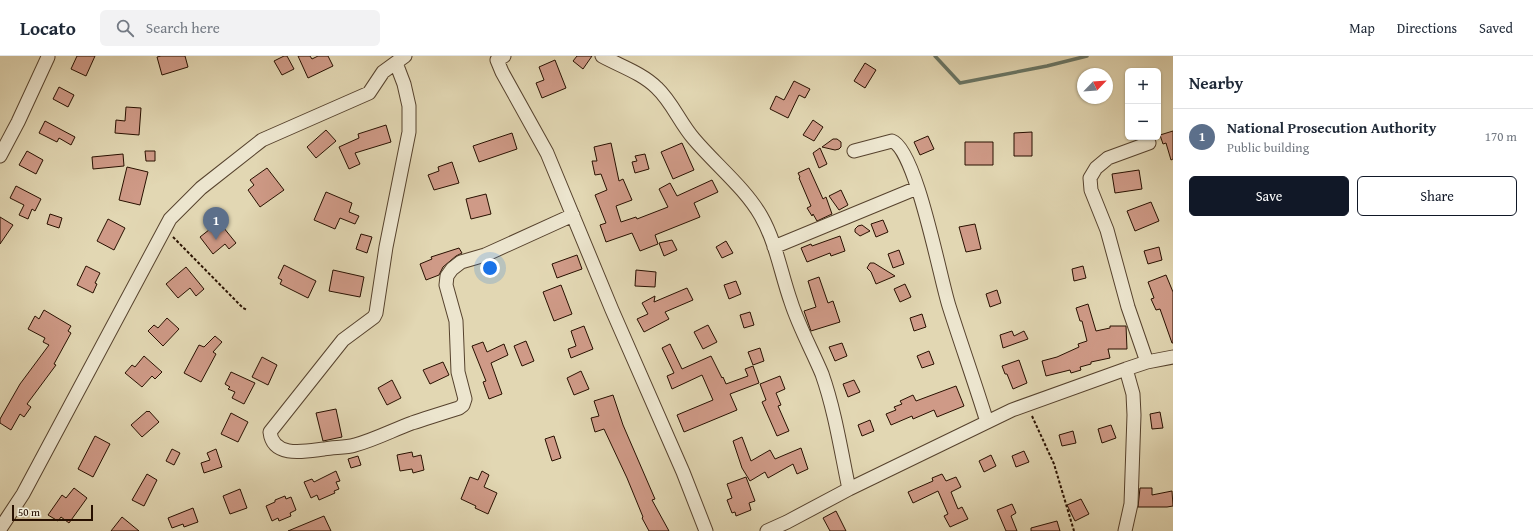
<!DOCTYPE html>
<meta charset="utf-8">
<style>
body{margin:0;font-family:"Gentium Book Plus",serif;background:#f2f2f3;color:#1f2937}
.controls{position:absolute;right:12px;top:12px;display:grid;overflow:hidden;border-radius:6px;box-shadow:0 1px 3px #0004}
.controls button{width:36px;height:36px;display:grid;place-items:center;padding:0;border:0;border-bottom:1px solid #e0e1e3;background:#fff;color:#1f2937;font:20px sans-serif}
.compass{position:absolute;left:1077px;top:12px;width:36px;height:36px;border-radius:50%;background:#fff;box-shadow:0 1px 3px #0004;rotate:65deg}
.scale{position:absolute;left:12px;bottom:10px;width:81px;box-sizing:border-box;padding-left:4px;border:2px solid #281000;border-top:0;font-size:11px;line-height:14px;white-space:nowrap;color:#281000;-webkit-text-stroke:3px #ece5ce;paint-order:stroke}
.you{position:absolute;left:490px;top:212px;width:14px;height:14px;margin:-10px;border:3px solid #fff;border-radius:50%;background:#1a73e8;box-shadow:0 0 0 6px #1a73e833}
.badge{display:grid;place-items:center;width:26px;height:26px;border-radius:50%;background:#111827;color:#fff;font-size:13px;font-weight:700}
.pin{position:absolute;translate:-50% -33px;filter:drop-shadow(0 1px 2px #0008)}
.pin::after{content:'';position:absolute;top:21px;width:14px;height:12px;background:inherit;clip-path:polygon(0 0,100% 0,50% 100%)}
.list{margin:0;padding:0;list-style:none}
h2{display:flex;justify-content:space-between;align-items:center;height:52px;margin:0;padding:0 16px;font-size:17px}
h2 small{font-size:13px;font-weight:400;color:#747a83}
.list li{display:grid;grid-template-columns:26px 1fr auto;gap:12px;align-items:center;box-sizing:border-box;height:56px;padding:0 16px;border-top:1px solid #e0e1e3}
.list b{display:block;font-size:15px;white-space:nowrap}
.list p{margin:0;font-size:13px;white-space:nowrap;color:#747a83}
.list em{font-size:13px;font-style:normal;color:#747a83}
.actions{display:flex;gap:8px;padding:12px 16px}
.actions a{flex:1;padding:9px 0;border:1px solid #111827;border-radius:6px;text-align:center;font-size:14px;color:#111827}
.actions .main{background:#111827;color:#fff}
.icon{flex:none;width:22px;height:22px;fill:none;stroke:currentColor;stroke-width:2;stroke-linecap:round;stroke-linejoin:round}
.map{position:relative;flex:none;width:1173px;height:475px;overflow:hidden}
header{display:flex;align-items:center;gap:24px;box-sizing:border-box;height:56px;padding:0 20px;background:#fff;border-bottom:1px solid #e0e1e3}
header strong{font-size:19px}
nav{display:flex;gap:22px;margin-inline-start:auto;font-size:14px}
.search{width:280px;height:36px;background:#f2f2f3;display:flex;align-items:center;gap:10px;box-sizing:border-box;padding:0 14px;border-radius:6px;color:#747a83;font-size:15px}
main{display:flex}
aside{flex:1;background:#fff}
.map>svg:first-child{display:block}
</style>
<header>
<strong>Locato</strong>
<div class="search"><svg class="icon" aria-label="search" viewBox="0 0 24 24"><circle cx="10" cy="10" r="6"/><path d="M15 15l6 6"/></svg>Search here</div>
<nav><a>Map</a><a>Directions</a><a>Saved</a></nav>
</header>
<main>
<div class="map">
<svg width="1173" height="475" viewBox="0 0 1173 475">
<rect width="100%" height="100%" fill="#e2d7b3"/>
<filter id="stains"><feTurbulence type="fractalNoise" baseFrequency=".005" numOctaves="4"/><feColorMatrix values="0 0 0 0 .2 0 0 0 0 .09 0 0 0 0 .02 0 0 0 .5 -.17"/></filter>
<radialGradient id="worn" r=".72"><stop offset=".6" stop-color="#630" stop-opacity="0"/><stop offset="1" stop-color="#630" stop-opacity=".3"/></radialGradient>
<g fill="none" stroke-linecap="round" stroke-linejoin="round">
<!-- stream -->
<path stroke="#6a7665" stroke-width="3.5" d="M935,0L960,27L1047,10L1087,0"/>
</g>
<!-- building -->
<path fill="#cf9a87" stroke="#281000" d="M77,0H95L86,20L71,13Z
M161,0H185L188,11L162,19L157,1Z
M284,0H287L294,13L282,19L274,5Z
M298,0H310L312,3L318,0H328L333,10L308,22Z
M577,0H592L583,13L573,5Z
M555,4L566,32L542,42L536,27L544,24L539,11Z
M865,7L876,14L865,32L854,25Z
M794,25L810,33L805,42L799,39L788,62L770,53L776,40L784,44Z
M59,31L74,39L68,51L53,43Z
M126,51L141,52L139,79L115,77L116,64L125,65Z
M813,64L823,71L814,85L803,79Z
M45,65L75,81L71,89L59,82L57,86L39,77Z
M386,69L391,86L355,97L360,108L349,113L339,91L359,82L358,78Z
M326,74L336,85L316,102L307,91Z
M1173,75V103L1171,104L1166,87L1163,88L1160,79Z
M1032,76V100H1014V77Z
M512,77L517,93L479,106L473,90Z
M928,80L934,93L920,99L914,86Z
M833,83H837L841,86V91L839,93L835,94L822,91Z
M965,86H993V109H965Z
M611,87L619,125L623,123L632,144L616,150L621,166L636,161L637,163L668,151L659,133L670,127L677,140L712,124L718,136L694,147L700,161L655,179L658,188L640,195L632,177L606,186L600,169L606,167L595,139L607,134L601,118L595,119L592,105H597L594,91Z
M682,87L694,114L673,123L661,96Z
M820,92L827,108L819,112L813,97Z
M27,95L43,104L36,118L19,109Z
M145,95H155V105H146Z
M123,98L124,110L93,113L92,101Z
M645,98L649,113L635,117L632,106L637,105L635,100Z
M452,106L459,127L434,134L428,119L439,115L438,111Z
M127,111L148,116L140,149L119,144Z
M267,112L284,134L260,151L248,134L254,129L250,124Z
M809,112L823,143L826,141L832,158L817,165L813,158L812,160L807,152L811,150L799,122L800,121L798,117Z
M1139,114L1142,133L1115,137L1112,118Z
M16,130L41,143L35,155L32,153L28,163L19,159L24,149L10,142Z
M841,134L848,149L839,154L829,140Z
M326,136L352,147L349,156L359,160L355,168L340,162L335,173L314,164Z
M486,138L491,158L471,163L466,143Z
M1151,146L1159,165L1135,175L1127,155Z
M50,158L62,162L59,172L47,168Z
M0,161L13,169L0,188Z
M108,163L125,172L114,194L97,185Z
M883,164L888,176L876,181L871,168Z
M219,166L236,187L229,193L225,188L213,198L200,181Z
M975,168L981,193L966,196L959,171Z
M862,169L870,175L860,180L855,176V173L858,170Z
M361,178L372,181L367,197L356,193Z
M840,180L845,195L831,200L830,197L807,206L801,192L811,188L812,190Z
M672,184L677,194L664,200L659,187Z
M726,185L733,197L722,202L716,191Z
M1159,191L1162,204L1148,208L1144,195Z
M459,192L462,197L456,200L443,211L439,219L426,224L420,208L432,203L431,201Z
M899,194L904,208L893,212L888,198Z
M577,199L582,213L557,222L552,208Z
M870,207H874L895,220L876,228L871,216L867,212Z
M284,209L316,225L308,242L280,228L282,224L278,222Z
M86,210L100,217L95,227L97,228L93,237L77,229Z
M1083,210L1086,222L1074,225L1072,213Z
M186,211L204,233L196,240L190,232L178,242L166,228Z
M333,214L364,221L360,241L329,235Z
M636,214L656,216L655,231L635,230Z
M1166,219L1173,236V287H1172L1160,253L1156,254L1151,243L1154,242L1148,226Z
M819,221L828,247L833,245L840,266L811,275L804,255L816,251L808,225Z
M736,225L741,238L729,243L724,229Z
M905,228L911,241L900,246L894,233Z
M561,229L572,258L554,265L543,236Z
M687,232L693,244L665,256L669,263L644,276L637,263L648,258L642,247L655,240L654,246Z
M997,234L1001,247L990,251L986,238Z
M1088,248L1096,275L1110,272V270H1126L1127,293H1108L1110,302L1091,306V308L1080,311L1081,314L1071,317L1070,314L1046,320L1042,305L1057,301L1079,291L1078,288L1087,285L1082,265H1080L1076,252Z
M44,254L71,270L68,275L71,277L54,308L56,309L27,348L31,351L24,361L20,358L11,374L0,367V363L20,328L49,289L43,286L45,282L28,273L35,260L39,263Z
M750,256L754,269L744,272L740,259Z
M922,258L926,271L914,275L910,262Z
M167,262L179,273L163,290L148,275L154,269L158,272Z
M708,269L717,286L703,293L694,276Z
M584,270L593,293L571,302L568,293L576,290L571,275Z
M1012,275L1014,280L1024,275L1028,283L1003,292L1000,279Z
M215,280L222,286L213,296L216,298L201,326L184,317L199,289L204,291Z
M526,285L534,305L522,310L514,290Z
M483,286L487,296L504,288L508,299L491,307L502,338L489,343L483,326L486,325L472,290Z
M842,287L847,300L835,305L829,291Z
M670,288L682,313L711,300L722,322L723,321L726,328L748,320L745,313L753,310L759,327L730,338L737,354L684,376L677,359L713,344L702,319L672,333L667,320L674,317L662,292Z
M760,292L764,305L753,309L748,296Z
M929,295L934,308L922,312L917,300Z
M144,300L162,316L155,323L152,320L142,331L125,317L132,309L135,311Z
M262,301L277,309L268,329L252,321Z
M1019,304L1027,327L1013,333L1007,318H1005L1002,310Z
M443,306L449,319L430,328L423,314Z
M581,315L589,333L574,339L567,322Z
M231,316L255,327L244,348L232,342L235,336L228,333L230,331L225,328Z
M780,320L785,333L776,337L781,349L778,350L789,375L777,380L762,346L766,344L760,328Z
M392,324L401,342L387,349L378,332Z
M854,324L860,336L848,341L843,328Z
M956,330L964,350L937,361L934,354L913,363L912,360L891,369L886,358L896,354L894,351L902,348L900,345L913,339L916,345Z
M613,339L623,369L655,443L652,444L669,475H649L642,462L643,461L627,422L604,373L595,376L591,362L599,360L594,345Z
M336,353L342,381L323,385L316,357Z
M147,355L148,356L149,355L159,366L142,381L131,369Z
M1160,356L1163,372L1152,373L1150,358Z
M231,357L248,366L238,386L221,378Z
M870,364L874,375L862,380L858,369Z
M1111,369L1116,382L1102,387L1098,373Z
M1073,375L1076,387L1062,390L1059,379Z
M95,380L110,388L93,421L78,413Z
M554,380L561,402L552,405L545,383Z
M742,381L751,405L770,394L775,403L801,392L808,413L797,418L793,408L768,422L765,416L750,425L742,412L733,385Z
M172,393L180,397L174,409L166,405Z
M216,393L222,411L204,417L201,407L210,404L207,397Z
M1024,395L1029,406L1016,411L1012,400Z
M412,396L413,401L421,399L424,414L413,417L412,413L400,415L397,399Z
M991,399L996,410L984,416L979,405Z
M358,400L361,409L351,412L348,403Z
M336,415L340,425L336,426L339,433L334,435L335,437L319,444L317,439L311,442L304,426L312,423L314,426Z
M482,415L489,419L484,431L497,437L488,458L475,452L476,450L461,443L470,421L478,424Z
M147,418L157,424L144,450L132,444Z
M942,418L946,425L956,421L961,431L951,436L958,453L962,451L968,463L950,471L944,460L948,458L938,435L913,447L908,436L933,425L932,422Z
M746,421L755,445L749,447L751,454L736,460L735,456L732,457L727,444L732,442L727,428Z
M74,432L87,442L69,467L61,461L58,465L48,459L62,439L66,442Z
M1140,432H1152V439L1172,435L1173,450L1167,451H1138Z
M240,433L247,452L230,458L223,440Z
M285,440L286,443L291,441L296,454L290,457L291,460L279,465L278,462L272,465L266,450L275,446V444Z
M1081,443L1089,458L1075,465L1067,449Z
M1012,448L1016,457L1011,460L1017,475H1006L997,454Z
M193,452L198,466L184,471L183,468L172,472L168,462Z
M836,455L846,475H830L823,462Z
M324,460L331,475H288Z
M122,461L139,475H111Z
M1057,465L1060,475H1031V472Z"/>
<g fill="none" stroke-linecap="round" stroke-linejoin="round">
<!-- minor casing -->
<g stroke="#56422d" stroke-width="15">
<path id="minor" d="M504,0L497,4L502,16L547,97L612,254L683,416L706,475
M602,0C620,10 642,17 657,32C672,46 680,67 694,83C715,108 745,132 761,160C776,186 781,218 791,246C799,271 812,294 822,318C835,355 841,395 849,433
M396,7L404,28L409,50V76L386,191L376,257L374,261L343,284L270,376C273,403 307,395 324,393C334,391 345,392 355,389C374,384 393,374 412,367C427,362 443,357 459,352L463,349L465,343L458,316L456,265L446,229L447,220L452,213L461,206L485,199L573,159
M854,95L892,85C916,93 940,222 949,250C961,288 975,327 987,366
M0,100L18,66L48,1
M774,191L917,132
M1147,306L1128,251L1107,174L1091,134L1090,122L1096,112L1108,102L1149,87
M0,473L23,438L170,163L201,132L262,84L369,37L383,16L405,0
M767,475L787,466L849,433L1012,354L1126,313L1147,306L1173,301
M1125,475L1131,448L1134,359L1133,338L1126,313"/>
</g>
<!-- path -->
<path stroke="#281000" stroke-width="2" stroke-dasharray="3 2" stroke-linecap="butt" d="M173,181L243,252L247,254
M1032,360L1054,408L1074,475"/>
<!-- minor -->
<use href="#minor" stroke="#ece5ce" stroke-width="13"/>
</g>
<rect width="100%" height="100%" filter="url(#stains)"/>
<rect width="100%" height="100%" fill="url(#worn)"/>
</svg>
<div class="controls">
<button>+</button>
<button>−</button>
</div>
<svg class="compass" viewBox="-18 -18 36 36"><path d="M0-13l5 13h-10z" fill="#e53935"/><path d="M0 13l5-13h-10z" fill="#747a83"/></svg>
<div class="scale">50 m</div>
<div class="you"></div>
<div class="pin badge" style="left:216px;top:184px;background:#5c6f8a">1</div>
</div>
<aside>
<h2>Nearby<small></small></h2>
<ul class="list">
<li><span class="badge" style="background:#5c6f8a">1</span><div><b>National Prosecution Authority</b><p>Public building</p></div><em>170 m</em></li>
</ul>
<div class="actions"><a class="main">Save</a><a>Share</a></div>
</aside>
</main>
